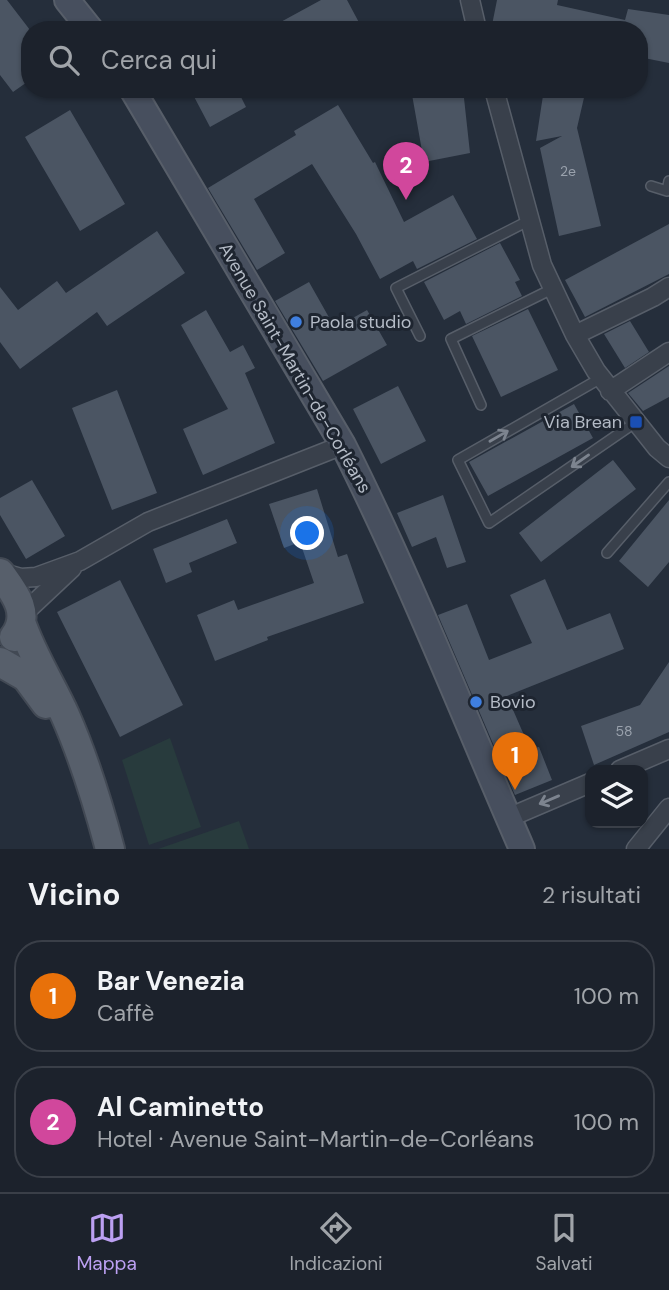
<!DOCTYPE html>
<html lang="it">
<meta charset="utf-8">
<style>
body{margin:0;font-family:"DM Sans",sans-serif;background:#292f38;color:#f1f3f6}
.controls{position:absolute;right:21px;bottom:21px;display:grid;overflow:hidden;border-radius:14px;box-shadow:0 2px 5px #0004}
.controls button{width:63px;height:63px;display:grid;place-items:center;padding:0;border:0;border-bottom:2px solid #3a3f48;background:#1c222c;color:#f1f3f6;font:35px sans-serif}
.you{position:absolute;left:308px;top:534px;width:24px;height:24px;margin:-18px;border:5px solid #fff;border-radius:50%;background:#1a73e8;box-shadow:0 0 0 10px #1a73e833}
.badge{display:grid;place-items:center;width:46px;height:46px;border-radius:50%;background:#bca0f2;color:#fff;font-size:23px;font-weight:700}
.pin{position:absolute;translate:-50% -58px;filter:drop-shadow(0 2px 4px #0008)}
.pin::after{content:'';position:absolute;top:37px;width:24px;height:21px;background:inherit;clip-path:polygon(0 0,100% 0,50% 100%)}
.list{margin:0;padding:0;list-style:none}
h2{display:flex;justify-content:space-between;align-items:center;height:91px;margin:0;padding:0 28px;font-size:30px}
h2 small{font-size:23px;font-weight:400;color:#a0a4a9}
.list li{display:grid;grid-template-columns:46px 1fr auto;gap:21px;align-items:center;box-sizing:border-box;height:112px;margin:0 14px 14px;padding:0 14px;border:2px solid #3a3f48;border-radius:28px}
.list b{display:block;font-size:26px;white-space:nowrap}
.list p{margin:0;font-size:23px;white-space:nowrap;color:#a0a4a9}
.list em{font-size:23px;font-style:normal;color:#a0a4a9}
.icon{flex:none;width:38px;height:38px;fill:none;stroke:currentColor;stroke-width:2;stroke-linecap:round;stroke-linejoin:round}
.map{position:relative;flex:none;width:669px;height:849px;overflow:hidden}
.search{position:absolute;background:#1c222c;box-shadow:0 2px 5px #0004;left:21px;right:21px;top:21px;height:77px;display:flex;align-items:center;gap:18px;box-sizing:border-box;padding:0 24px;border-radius:28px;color:#a0a4a9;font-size:26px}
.sheet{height:343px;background:#1c222c}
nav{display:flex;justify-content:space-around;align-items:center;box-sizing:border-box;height:98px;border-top:2px solid #3a3f48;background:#1c222c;font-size:19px;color:#a0a4a9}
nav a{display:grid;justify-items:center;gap:4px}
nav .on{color:#bca0f2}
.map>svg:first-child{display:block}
</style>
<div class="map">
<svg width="669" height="849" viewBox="0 0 669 849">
<rect width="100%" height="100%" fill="#252e3b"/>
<!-- green -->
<path fill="#283b3d" d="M170,738L201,827L149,845L122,760Z
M239,821L249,849H158Z"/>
<!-- building -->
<path fill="#4b5563" d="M0,0H7L30,30V80L13,92L0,75Z
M321,0H347L363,30H266Z
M497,0H558L557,5L625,20L628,9L669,15V63L639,57V30H516L492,25Z
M190,89H237L246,107L210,127Z
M411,89H463L470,153L424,162Z
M544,89H586L577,128L601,226L559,236L540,148L562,136L536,141Z
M338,105L373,163L375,162L404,222L453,195L477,239L417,269L413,261L380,279L356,234L312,164L254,199L285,253L257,270L208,188L296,135L294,131Z
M70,110L125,204L80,231L25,137Z
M669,224V274L585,317L565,280Z
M157,231L185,273L107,326L97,312L20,369L0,342V287L18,310L57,281L66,293Z
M500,243L520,280L515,282L522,296L466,324L460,311L444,320L424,282Z
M309,282L335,328L367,310L387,345L323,381L275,301Z
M528,309L558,370L501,397L472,336Z
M206,310L230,352L243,345L255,368L245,373L275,443L203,475L183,429L228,409L181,325Z
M630,321L649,352L625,368L604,334Z
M669,366V397L643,411L628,393Z
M398,386L426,441L381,464L353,409Z
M117,390L157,493L112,510L72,408Z
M574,404L593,438L488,496L469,462Z
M613,460L636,489L541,562L519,533Z
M32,480L65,536L26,559L0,515V498Z
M317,489L338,557L347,554L364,603L267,637L268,640L215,661L197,615L234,600L238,610L314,583L300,542L284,548L269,504Z
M443,495L466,562L447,568L436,537L412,547L397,513Z
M669,500V562L648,587L619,561Z
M227,519L237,543L189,563L192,572L166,583L153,549Z
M545,579L567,630L610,613L624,649L507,696L530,749L539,747L552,780L515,795L438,615L467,604L489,660L532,643L510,595Z
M120,580L183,705L120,737L57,612Z
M669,662V732L594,765L581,726L640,705Z"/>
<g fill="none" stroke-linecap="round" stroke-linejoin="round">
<!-- lane casing -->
<g stroke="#575e69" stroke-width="12">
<path id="lane" d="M651,186L667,191L669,181
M420,336L396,288L530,220
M601,378L458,460L489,523L636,422
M481,405L451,339L552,289
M607,553L669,482"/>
</g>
<!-- street casing -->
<g stroke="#575e69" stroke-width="21">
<path id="street" d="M470,0L477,30
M494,89L542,265L575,335L596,371L657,448L669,458
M575,335L653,297L669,287
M610,391L669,352
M0,572L21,578L36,577L80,561L148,522L343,445
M23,614L72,568
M620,770L669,749
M508,818L590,783
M636,849L669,808"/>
</g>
<!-- secondary casing -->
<g stroke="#575e69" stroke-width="28">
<path id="secondary" d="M67,0L91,30
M132,89L343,445C409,576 463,714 522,849"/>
</g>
<!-- primary casing -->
<g stroke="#424954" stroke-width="32">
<path id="primary" d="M0,573C14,592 32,614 14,637
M21,622C32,655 51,684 65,715C84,758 98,804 110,849
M0,662L26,677L46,704"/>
</g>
<!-- lane -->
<use href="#lane" stroke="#39404b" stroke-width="9"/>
<!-- street -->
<use href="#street" stroke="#39404b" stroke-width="18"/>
<!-- secondary -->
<use href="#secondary" stroke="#474f5e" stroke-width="24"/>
<!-- primary -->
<use href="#primary" stroke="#575f6b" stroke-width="28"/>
</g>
<!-- one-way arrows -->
<defs><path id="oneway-shaft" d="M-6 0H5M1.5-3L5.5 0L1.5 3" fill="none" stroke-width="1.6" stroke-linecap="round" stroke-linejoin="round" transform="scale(1.75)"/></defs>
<g stroke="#7d848f">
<use href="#oneway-shaft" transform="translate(499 436) rotate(-30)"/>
<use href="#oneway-shaft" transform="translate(580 461) rotate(145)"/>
<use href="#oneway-shaft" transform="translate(549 800) rotate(157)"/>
</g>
<!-- markers -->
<g fill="#3f7fe0" stroke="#1e2530" stroke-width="2.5">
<circle cx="296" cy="322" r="7"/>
<circle cx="476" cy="702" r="7"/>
</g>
<rect fill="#1a4fb4" stroke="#1e2530" stroke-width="2.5" x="629" y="415" width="14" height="14" rx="3.5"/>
<g text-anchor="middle" stroke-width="6" stroke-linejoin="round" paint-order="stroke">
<!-- number labels -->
<g font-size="14" fill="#9aa2ad">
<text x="568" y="176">2e</text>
<text x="624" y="736">58</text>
</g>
<!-- poi labels -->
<g font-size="18" fill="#b4bbc6" stroke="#1e2530" text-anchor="start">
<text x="310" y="328">Paola studio</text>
<text x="622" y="428" text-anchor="end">Via Brean</text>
<text x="490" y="708">Bovio</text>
</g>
<!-- street labels -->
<g font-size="18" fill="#b4bbc6" stroke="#1e2530">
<text transform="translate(295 368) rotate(60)" y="6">Avenue Saint-Martin-de-Corléans</text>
</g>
</g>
</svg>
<div class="controls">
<button><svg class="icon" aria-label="layers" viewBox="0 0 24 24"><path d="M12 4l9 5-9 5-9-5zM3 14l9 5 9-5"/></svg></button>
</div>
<div class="you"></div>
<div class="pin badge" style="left:515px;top:790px;background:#e8710a">1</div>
<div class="pin badge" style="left:406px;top:200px;background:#d1479c">2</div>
<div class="search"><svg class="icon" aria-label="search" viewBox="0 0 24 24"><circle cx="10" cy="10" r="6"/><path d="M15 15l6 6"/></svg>Cerca qui</div>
</div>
<section class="sheet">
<h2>Vicino<small>2 risultati</small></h2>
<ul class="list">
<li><span class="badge" style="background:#e8710a">1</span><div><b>Bar Venezia</b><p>Caffè</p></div><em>100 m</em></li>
<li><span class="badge" style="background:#d1479c">2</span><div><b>Al Caminetto</b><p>Hotel · Avenue Saint-Martin-de-Corléans</p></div><em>100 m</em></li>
</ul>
</section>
<nav>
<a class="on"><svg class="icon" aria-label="map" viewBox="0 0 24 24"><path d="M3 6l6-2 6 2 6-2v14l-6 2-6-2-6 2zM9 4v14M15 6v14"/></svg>Mappa</a>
<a><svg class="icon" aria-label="directions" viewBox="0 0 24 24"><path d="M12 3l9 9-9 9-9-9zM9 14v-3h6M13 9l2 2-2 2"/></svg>Indicazioni</a>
<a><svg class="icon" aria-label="saved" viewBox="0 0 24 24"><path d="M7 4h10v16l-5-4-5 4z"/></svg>Salvati</a>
</nav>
